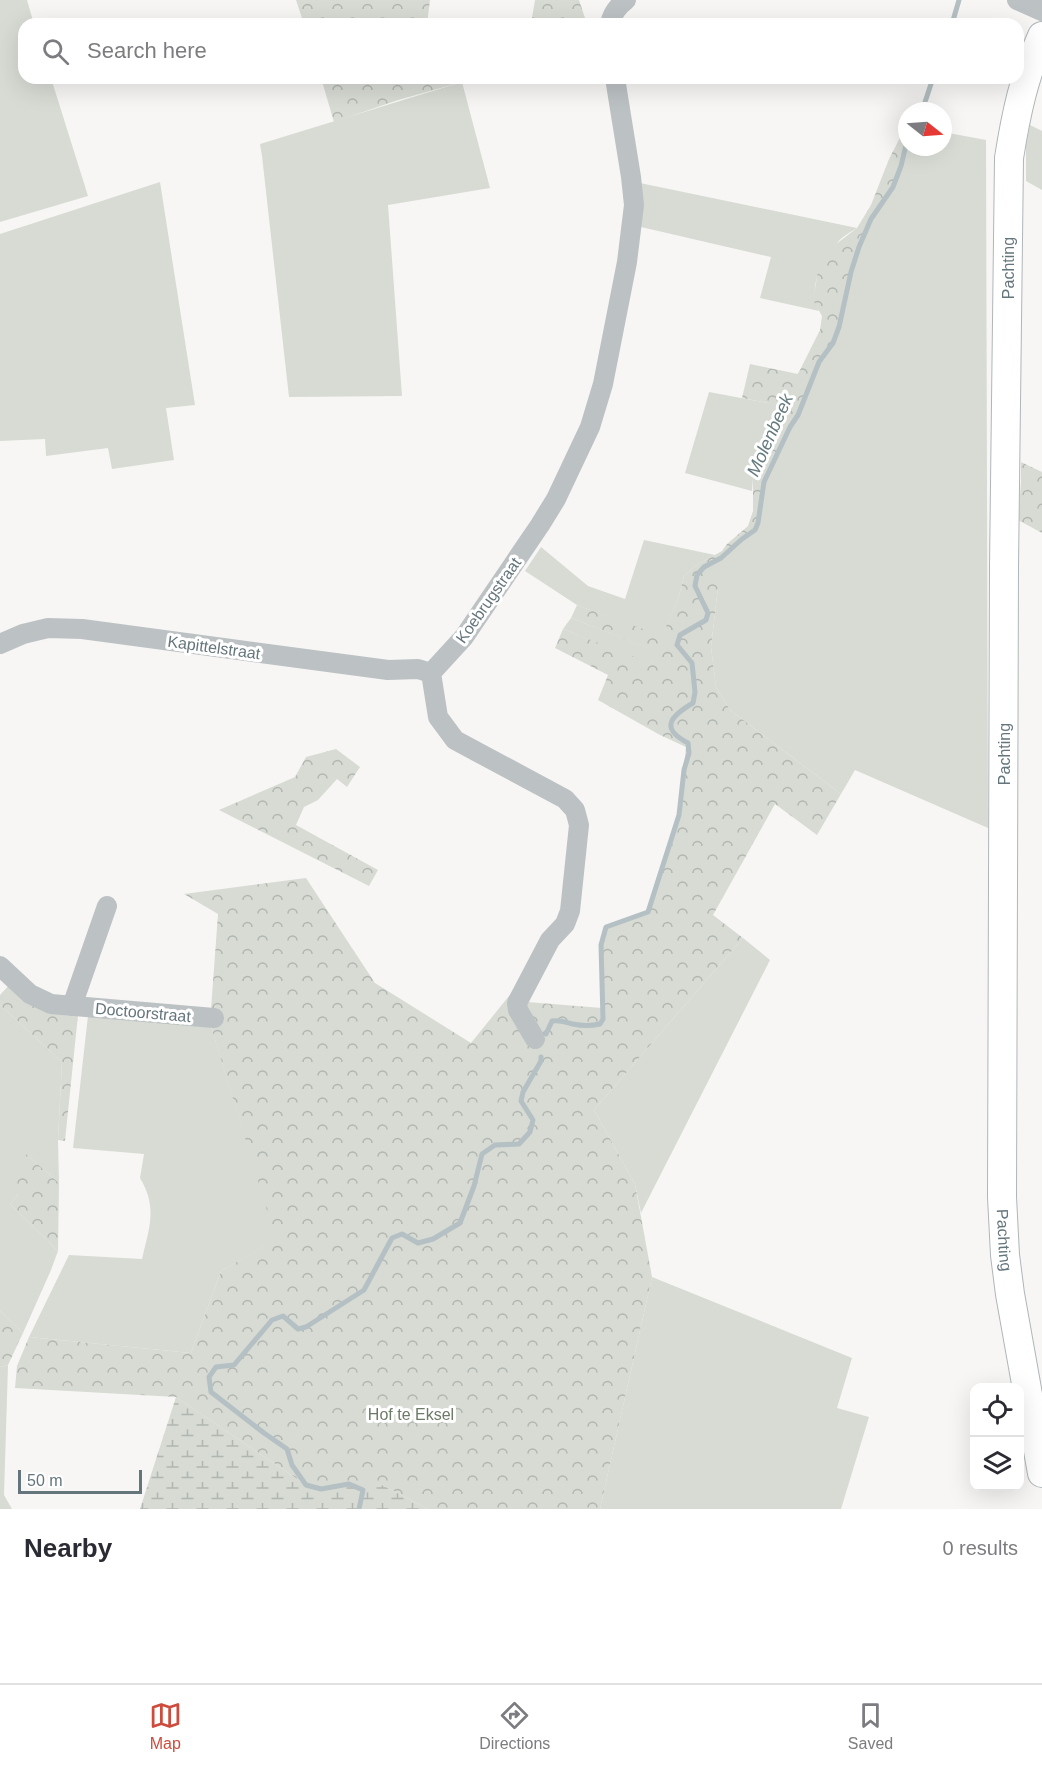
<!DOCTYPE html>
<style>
body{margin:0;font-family:Helvetica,sans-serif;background:#f2f2f3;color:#2b2b33}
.controls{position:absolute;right:18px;bottom:18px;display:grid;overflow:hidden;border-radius:12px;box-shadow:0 6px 24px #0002}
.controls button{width:54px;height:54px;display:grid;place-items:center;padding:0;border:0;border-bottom:2px solid #e1e1e2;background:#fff;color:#2b2b33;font:30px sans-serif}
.compass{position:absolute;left:898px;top:102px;width:54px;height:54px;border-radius:50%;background:#fff;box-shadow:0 6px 24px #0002;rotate:107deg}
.scale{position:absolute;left:18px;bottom:15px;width:124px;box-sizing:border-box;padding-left:6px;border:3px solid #65757c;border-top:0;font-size:16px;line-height:21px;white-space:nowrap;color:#65757c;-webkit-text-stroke:4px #fff;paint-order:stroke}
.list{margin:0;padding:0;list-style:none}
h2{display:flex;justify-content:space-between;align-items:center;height:78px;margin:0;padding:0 24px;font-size:26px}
h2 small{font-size:20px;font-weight:400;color:#7c7c81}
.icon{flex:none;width:33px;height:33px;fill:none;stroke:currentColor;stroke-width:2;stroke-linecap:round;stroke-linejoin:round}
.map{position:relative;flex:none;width:1042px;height:1509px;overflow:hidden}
.search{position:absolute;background:#fff;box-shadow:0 6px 24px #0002;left:18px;right:18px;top:18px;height:66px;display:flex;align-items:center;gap:15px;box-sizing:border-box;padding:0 21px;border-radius:18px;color:#7c7c81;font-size:22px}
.sheet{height:174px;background:#fff}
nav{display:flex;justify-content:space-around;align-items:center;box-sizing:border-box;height:84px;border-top:2px solid #e1e1e2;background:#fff;font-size:16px;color:#7c7c81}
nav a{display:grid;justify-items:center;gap:3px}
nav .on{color:#ce4c3d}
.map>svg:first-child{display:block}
</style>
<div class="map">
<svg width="1042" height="1509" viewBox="0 0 1042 1509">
<defs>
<pattern id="forest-crowns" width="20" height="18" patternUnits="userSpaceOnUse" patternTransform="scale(1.5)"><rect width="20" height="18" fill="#d7dbd4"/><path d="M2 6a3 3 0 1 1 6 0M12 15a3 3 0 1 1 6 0" fill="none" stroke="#b2b6b1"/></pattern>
<pattern id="wetland-marsh" width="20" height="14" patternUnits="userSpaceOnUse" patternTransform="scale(1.5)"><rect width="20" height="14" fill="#d7dbd4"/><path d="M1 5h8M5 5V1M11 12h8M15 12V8" fill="none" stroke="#b2b6b1"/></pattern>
</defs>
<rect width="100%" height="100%" fill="#f7f6f4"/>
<!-- green -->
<path fill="#d7dbd4" d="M0,0H27L34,24H24V78H51L88,196L0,222Z
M462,82L490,188L388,205L402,396L289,397L262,156L260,144Z
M1030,125L1042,131V190L1026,181V145Z
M943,132L986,140L988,828L855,770L841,794L730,710L716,687L711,647L718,587L704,567L721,558L742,539L755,530L758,523L764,482L790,427L798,415L819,362L833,343L839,327L851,272L859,247L871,219L893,187L907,141V147H943Z
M160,182L195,405L166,408L174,460L112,469L108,448L46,456L45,439L0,441V234Z
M640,183L857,228C851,232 843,236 838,242C822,261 807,287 819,311L760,298L771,257L641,227Z
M709,392L768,403L773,421L753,478L752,491L685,473Z
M644,540L715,555L695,566L684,576L679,596L662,637L577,605L525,571L541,547L588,586L625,599Z
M571,618L657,651L652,665L563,629Z
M743,938L770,960L641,1213L635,1184L594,1110Z
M0,1005L62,1062L58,1140L59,1183L26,1154L19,1194L10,1204L58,1251L51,1270L23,1333L0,1311Z
M88,1016L210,1023L277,1240L221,1271L191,1353L29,1337L69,1255L142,1259C149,1228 158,1208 140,1178L144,1154L73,1148Z
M652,1277L852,1358L837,1408L869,1417L841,1509H600Z
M8,1365L4,1495L12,1509H0V1367Z"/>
<!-- forest -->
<path fill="url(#forest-crowns)" d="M296,0H430L427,24H304Z
M535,0H579L587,24H531Z
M321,78H461L462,82L398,100L334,122Z
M907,124V141L901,166L893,187L871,219L859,247L851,272L839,327L833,343L819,362L798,415L790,427L764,482L758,523L755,530L742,539L721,558L704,567L718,579V587L711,647L716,687L730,710L841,794L817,835L775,804L713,915L743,938L594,1110L635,1184L652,1277L600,1509H428L380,1484H349L321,1489L306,1485L176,1397L15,1388L17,1366L29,1337L191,1353L221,1271L276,1240L210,1023L218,914L184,894L306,878L375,983L471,1043L513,991L527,1002L602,1008L603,984L601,945L606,927L649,911L679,815L686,747L660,735L598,700L608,675L555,648L563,629L652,664L656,651L571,618L577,605L662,636L679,596L684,576L695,566L722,551L727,544L748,526L753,511V478L773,422L763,419L768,403L742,398L750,364L798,374L820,330L822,316L813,300L818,271L827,251L857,228L871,205L889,159Z
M1021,462L1042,472V533L1018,520L1021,482Z
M336,749L360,767L347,787L337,779L318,800L304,807L296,825L378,870L369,886L219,810L295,777L306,757Z
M11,983L78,1015L65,1141L58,1140L62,1062L0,1005V995Z
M26,1154L59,1183L58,1251L10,1204L19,1194L7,1180Z
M0,1311L23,1333L8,1365L0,1367Z"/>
<!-- wetland -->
<path fill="url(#wetland-marsh)" d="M176,1397L306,1485L321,1489L349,1484H380L428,1509H140Z"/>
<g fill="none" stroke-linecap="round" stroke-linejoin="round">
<!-- stream -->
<path stroke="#b4c0c3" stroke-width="5" d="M952,24L959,0
M922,111L933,78
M546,1034L552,1021C561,1020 565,1022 573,1024C582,1026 591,1026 600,1024L603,1019L601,945L606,927L648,912L679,815L684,770L689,753L688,743C659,728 671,716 693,703L695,692L692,663L677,645L680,635L706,620L708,613L695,586L697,575L704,567L721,558L742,539L755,530L758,523L764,482L790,427L798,415L819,362L833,343L839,327L851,272L859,247L871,219L893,187L901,166L907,141
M359,1509L363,1490L349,1484L321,1489L306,1485L292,1465L287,1449L264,1433L211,1392L209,1377L216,1367L234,1365L272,1320L283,1316L298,1329L306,1327L364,1290L392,1238L402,1234L418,1243L433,1239L460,1223L474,1186L482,1154L495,1145L519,1144L530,1132L533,1120L521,1101L523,1092L541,1061V1057"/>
<!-- secondary casing -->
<g stroke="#afb6b9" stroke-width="30">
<g id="secondary">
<path id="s1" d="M1042,36C1024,76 1016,114 1009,158L1004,567L1002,1197L1005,1255L1010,1294L1042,1473"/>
</g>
</g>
<!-- minor -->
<path stroke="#bcc1c4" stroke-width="20" d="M1017,0L1042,11
M610,24C612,13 618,6 626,0
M0,644L23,634L48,628L82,629L388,670L418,669L431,673
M431,673L464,637L540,525L556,499L590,427L603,384L627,262L634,205L631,177L615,78
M431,673L438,717L455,740L565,799L575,810L579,825L570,911L565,924L550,940L517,1003L518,1010L535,1039
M0,966L30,994L51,1004L214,1018
M72,1006L107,906"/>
<!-- secondary -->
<use href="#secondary" stroke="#fff" stroke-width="28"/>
</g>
<g text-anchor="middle" stroke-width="6" stroke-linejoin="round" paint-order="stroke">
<!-- street labels -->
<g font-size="16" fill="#65757c" stroke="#fff">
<text transform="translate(1008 268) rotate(-90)" y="6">Pachting</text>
<text transform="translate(488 600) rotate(-55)" y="6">Koebrugstraat</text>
<text transform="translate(214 647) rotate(8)" y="6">Kapittelstraat</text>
<text transform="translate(1004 754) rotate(-90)" y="6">Pachting</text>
<text transform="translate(143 1012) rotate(5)" y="6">Doctoorstraat</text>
<text dy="6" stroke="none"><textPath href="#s1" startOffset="1209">Pachting</textPath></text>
</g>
<!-- park labels -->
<g font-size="16" fill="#6d7a67" stroke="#fff">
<text x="411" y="1420">Hof te Eksel</text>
</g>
<!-- water labels -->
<g font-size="18" font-style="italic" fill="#657a7e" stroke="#fff">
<text transform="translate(770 435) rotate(-66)" y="6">Molenbeek</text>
</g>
</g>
</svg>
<div class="controls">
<button><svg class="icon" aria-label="locate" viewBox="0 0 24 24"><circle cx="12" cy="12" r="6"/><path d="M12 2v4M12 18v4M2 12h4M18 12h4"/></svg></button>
<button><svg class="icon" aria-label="layers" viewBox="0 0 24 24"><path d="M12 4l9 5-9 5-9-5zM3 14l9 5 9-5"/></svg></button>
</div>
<svg class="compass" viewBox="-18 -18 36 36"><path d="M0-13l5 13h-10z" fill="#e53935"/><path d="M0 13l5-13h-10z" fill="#7c7c81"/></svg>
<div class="scale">50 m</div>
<div class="search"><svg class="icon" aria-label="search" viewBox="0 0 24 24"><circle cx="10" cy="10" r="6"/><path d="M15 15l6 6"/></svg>Search here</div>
</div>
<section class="sheet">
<h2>Nearby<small>0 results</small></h2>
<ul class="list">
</ul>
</section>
<nav>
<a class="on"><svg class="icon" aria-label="map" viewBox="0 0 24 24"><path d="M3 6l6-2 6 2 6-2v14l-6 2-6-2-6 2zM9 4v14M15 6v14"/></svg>Map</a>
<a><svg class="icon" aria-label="directions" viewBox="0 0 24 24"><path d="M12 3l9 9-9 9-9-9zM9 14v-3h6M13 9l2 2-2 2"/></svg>Directions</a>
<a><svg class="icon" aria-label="saved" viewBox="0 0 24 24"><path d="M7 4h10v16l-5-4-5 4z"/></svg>Saved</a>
</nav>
